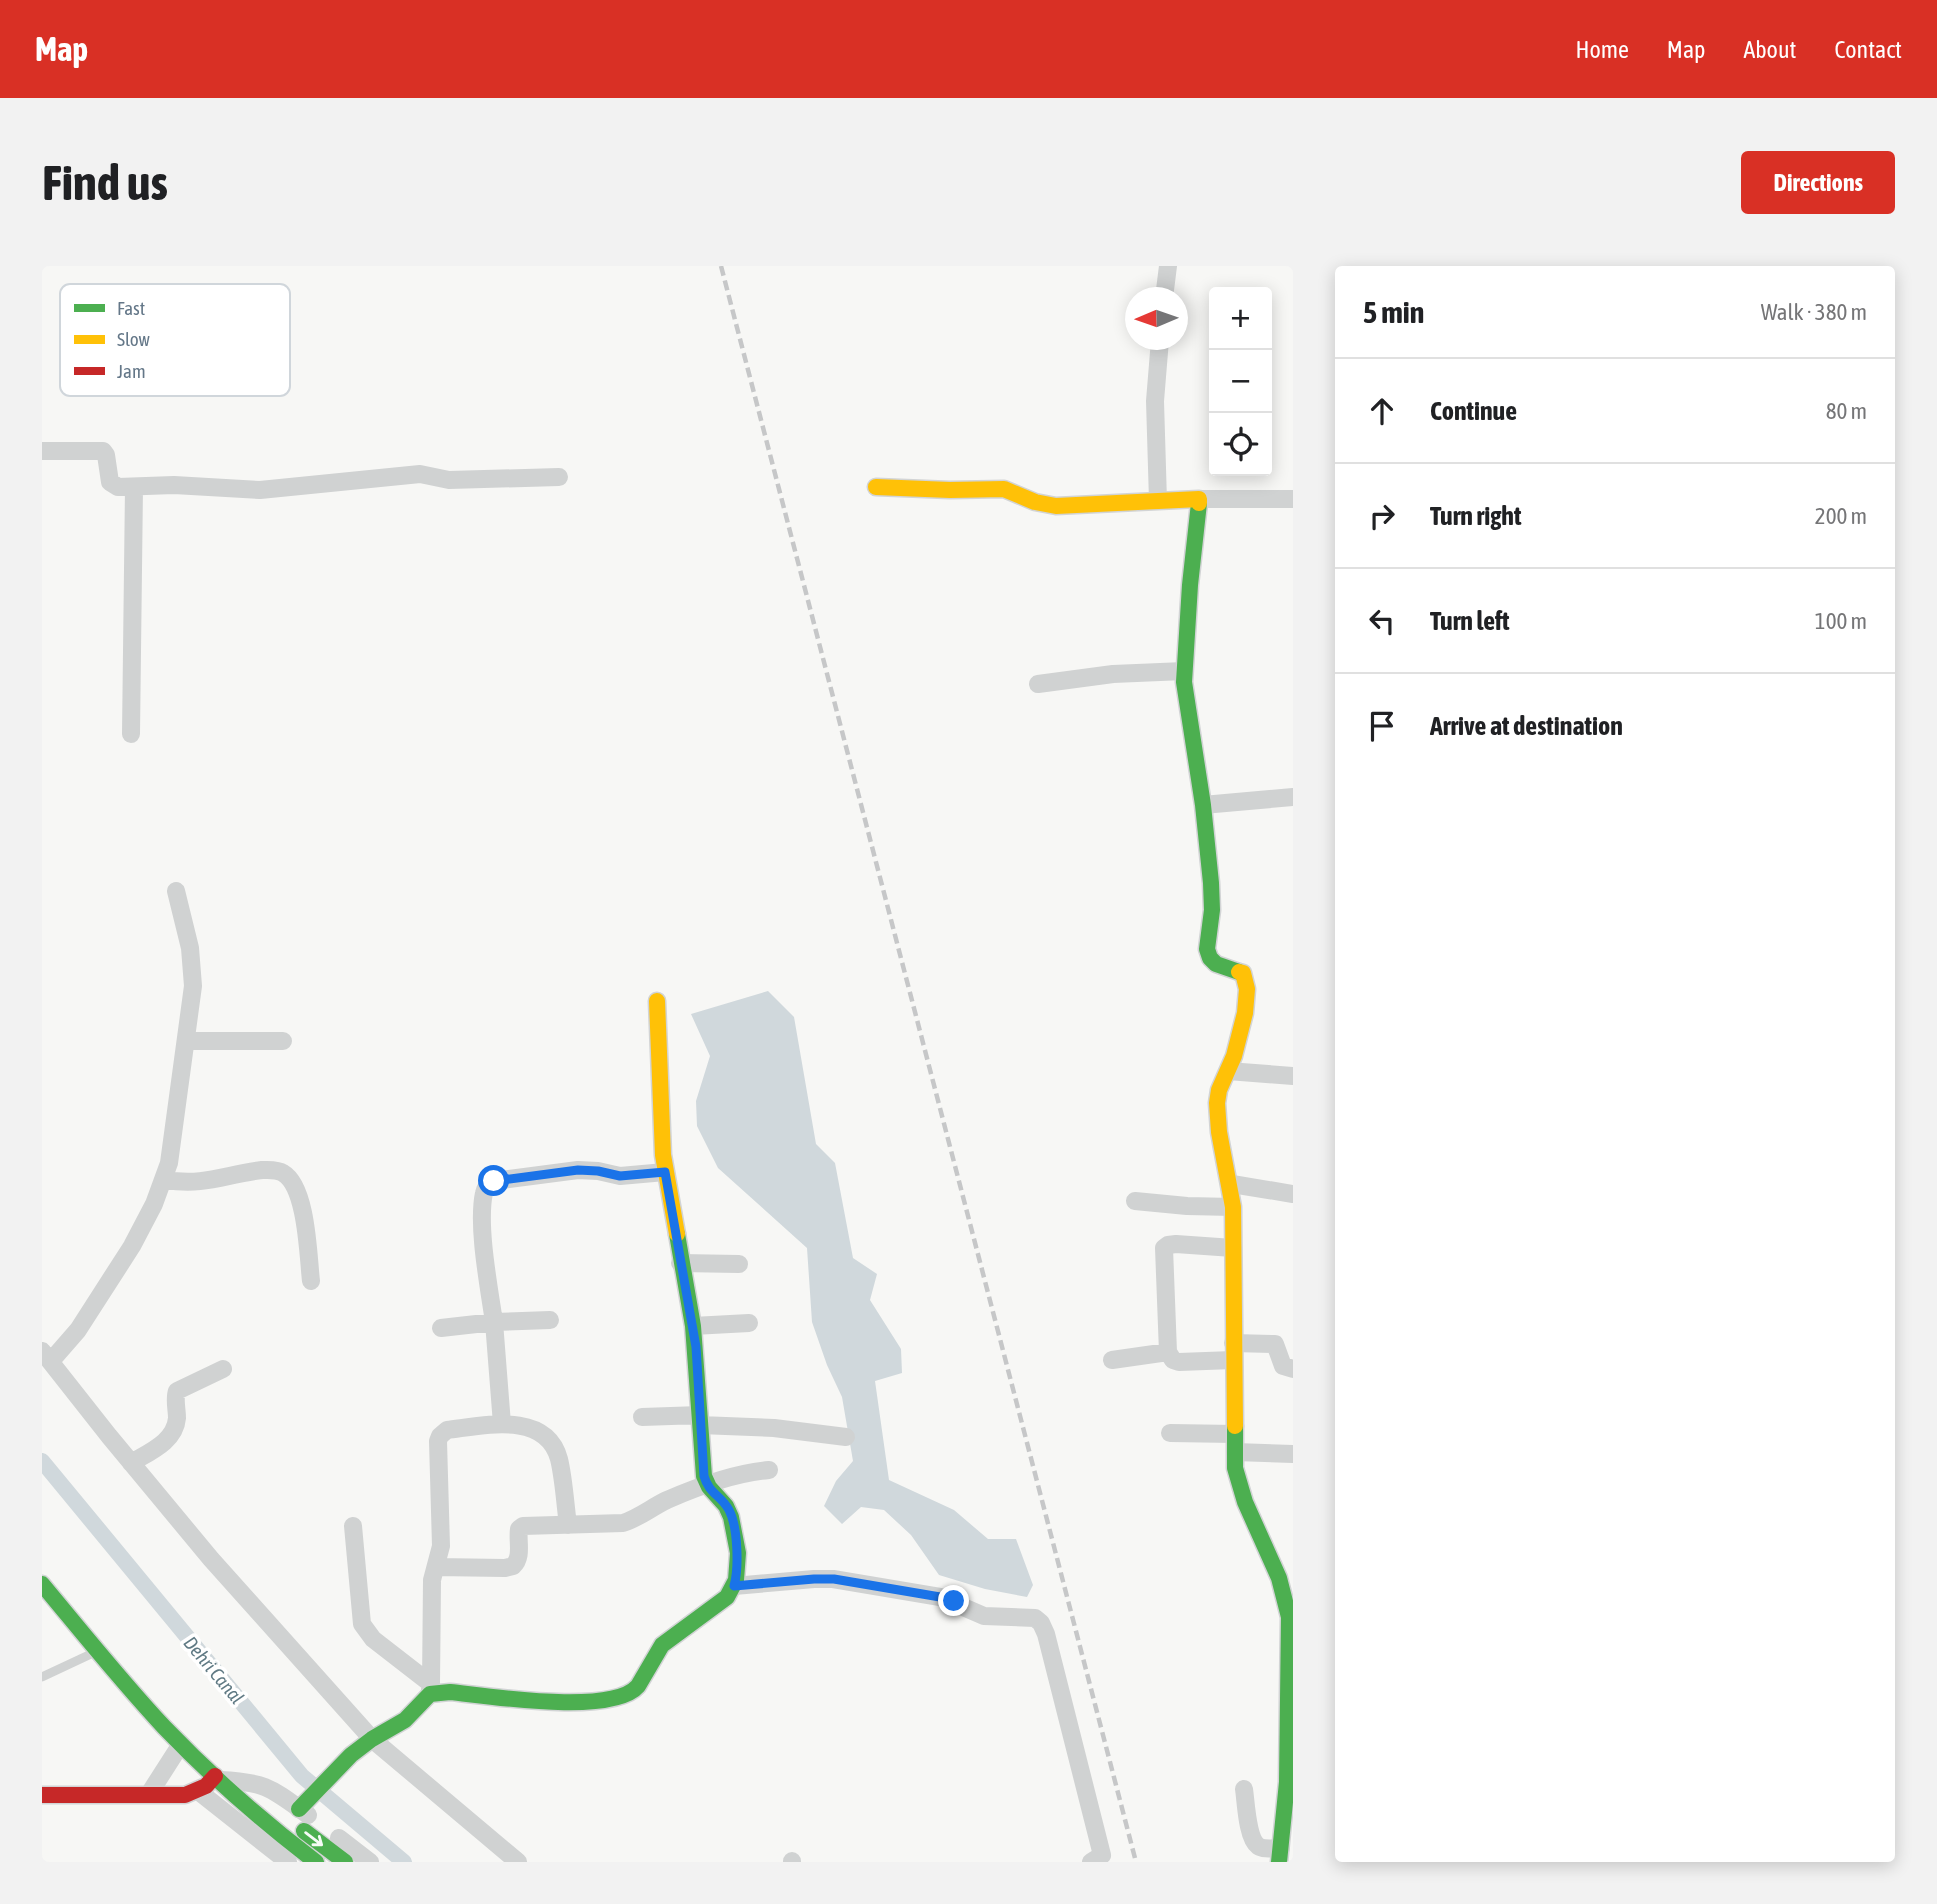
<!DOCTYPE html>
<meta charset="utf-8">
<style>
body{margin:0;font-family:"Asap Condensed",sans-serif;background:#f2f2f2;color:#202124}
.controls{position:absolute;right:21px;top:21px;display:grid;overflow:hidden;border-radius:7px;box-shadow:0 4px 18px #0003}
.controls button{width:63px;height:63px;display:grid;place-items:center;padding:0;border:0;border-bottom:2px solid #e0e0e0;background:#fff;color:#202124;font:35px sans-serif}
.compass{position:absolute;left:1083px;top:21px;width:63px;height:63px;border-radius:50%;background:#fff;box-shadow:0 4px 18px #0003;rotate:268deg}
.stop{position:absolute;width:21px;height:21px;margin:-16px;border:5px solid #1a73e8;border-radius:50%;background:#fff}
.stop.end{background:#1a73e8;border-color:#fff;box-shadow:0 2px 7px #0008}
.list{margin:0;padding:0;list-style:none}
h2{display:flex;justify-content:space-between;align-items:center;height:91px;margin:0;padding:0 28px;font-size:30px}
h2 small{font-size:23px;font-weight:400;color:#757577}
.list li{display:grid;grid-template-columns:46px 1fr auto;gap:21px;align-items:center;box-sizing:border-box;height:105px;padding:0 28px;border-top:2px solid #e0e0e0}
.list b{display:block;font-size:26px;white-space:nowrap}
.list em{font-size:23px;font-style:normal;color:#757577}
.icon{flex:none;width:38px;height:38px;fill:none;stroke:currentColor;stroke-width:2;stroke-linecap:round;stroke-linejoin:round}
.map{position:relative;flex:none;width:1251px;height:1596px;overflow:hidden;border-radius:7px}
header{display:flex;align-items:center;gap:42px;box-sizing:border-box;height:98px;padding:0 35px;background:#d93025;color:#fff}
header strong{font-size:33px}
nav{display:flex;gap:38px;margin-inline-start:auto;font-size:24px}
.intro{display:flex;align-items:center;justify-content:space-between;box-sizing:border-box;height:168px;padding:0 42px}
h1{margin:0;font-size:49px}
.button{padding:18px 32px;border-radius:7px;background:#d93025;color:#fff;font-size:24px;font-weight:700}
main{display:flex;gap:42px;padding:0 42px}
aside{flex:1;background:#fff;border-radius:7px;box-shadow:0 4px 18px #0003}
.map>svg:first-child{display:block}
</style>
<header>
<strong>Map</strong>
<nav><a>Home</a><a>Map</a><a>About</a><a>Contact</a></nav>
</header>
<div class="intro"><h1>Find us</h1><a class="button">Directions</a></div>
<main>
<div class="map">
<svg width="1251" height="1596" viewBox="0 0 1251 1596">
<rect width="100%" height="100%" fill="#f7f7f5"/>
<!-- water -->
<path fill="#d0d8dc" d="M726,725L752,751L774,878L793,897L811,992L835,1008L828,1034L859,1083L860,1107L833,1115L847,1214L912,1244L946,1273H974L991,1319L985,1331L943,1323L897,1309L869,1269L842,1244L819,1241L800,1258L782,1240L794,1215L811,1195L800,1131L785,1099L770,1056L765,982L676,902L655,860L654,835L668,790L649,748Z"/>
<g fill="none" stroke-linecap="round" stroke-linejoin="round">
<!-- canal -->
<path stroke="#d0d8dc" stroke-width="16" d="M0,1195L260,1510L362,1596"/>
<!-- fast casing -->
<g stroke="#d2d4d5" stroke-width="19">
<path id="fast" d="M1157,237L1148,319L1142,416L1161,539L1169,617L1170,644L1165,683L1168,692L1174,698L1197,706
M1193,1160V1202L1203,1236L1237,1312L1247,1351L1245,1516L1237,1596
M0,1318C40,1366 79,1415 122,1461C169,1510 220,1555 274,1596
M257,1543L309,1489L330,1473L363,1454L388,1428L408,1426C447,1430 570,1450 596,1420L620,1379L685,1331L694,1314L696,1287L689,1251L684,1240L667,1221L662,1210L651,1060L635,968
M262,1565L303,1596"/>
</g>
<!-- slow casing -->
<g stroke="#d2d4d5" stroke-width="19">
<path id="slow" d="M834,221L908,224L962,223L993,236L1014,240L1157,233V237
M615,735L621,889L635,968
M1193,1160L1191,941L1177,866L1175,837L1177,824L1192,790L1203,747L1205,723L1201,707L1197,706"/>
</g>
<!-- jam casing -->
<g stroke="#d2d4d5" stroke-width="19">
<path id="jam" d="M0,1529H143L164,1520L173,1510"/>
</g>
<!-- lane -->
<path stroke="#d0d2d2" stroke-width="9" d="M0,1411L49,1388"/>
<!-- street -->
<path stroke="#d0d2d2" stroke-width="18" d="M1122,32L1126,0
M0,185H61L64,189L68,216L76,221L132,219L218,224L378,208L407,214L517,211
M1157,233H1251
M1116,235L1113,135L1118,74
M996,418L1071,408L1142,405
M89,468L92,221
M1161,539L1251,531
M144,775H241
M1186,805L1251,810
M123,914C164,920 181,909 220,904C226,904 235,903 241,907C265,921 266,989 269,1015
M1190,918L1251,928
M1093,935L1145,940L1191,941
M638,997L697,998
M651,1060L707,1057
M399,1062L452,1056C447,1021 435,960 442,927C443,921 447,918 452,915L536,904L556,905L578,910L623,906
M1191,1077L1233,1078L1241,1100L1251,1103
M0,1085L67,1170L169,1293L330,1473L476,1596
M1126,1086L1122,982L1126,979L1134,978L1191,982
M1070,1094L1126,1086L1131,1094L1137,1096L1191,1094
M9,1095L36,1064L90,980L112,938L127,897L151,720L148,682L134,625
M600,1151L658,1149
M460,1158L452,1056L508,1054
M658,1159L732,1162L804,1171
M1128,1167L1193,1168
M1193,1186L1251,1188
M89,1197C107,1186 133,1176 135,1152C135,1143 132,1133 135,1125L181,1103
M311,1260L320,1358L331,1373L389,1418L388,1424
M394,1301L463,1302L471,1300C481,1291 475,1275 477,1263L481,1260L581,1257C597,1252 610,1241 625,1234C657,1220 693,1207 727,1204
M692,1320L772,1313H791L898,1331L942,1350L993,1352L999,1357L1004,1368L1060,1589L1049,1596
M389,1418L390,1314L399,1280L396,1175L398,1170L405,1164C440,1160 504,1144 517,1193C522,1214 523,1237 526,1259
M178,1514C224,1516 229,1522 266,1549
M1202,1523C1204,1536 1205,1572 1216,1580C1222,1584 1231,1582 1239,1582
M156,1525L246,1596
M107,1528L139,1478
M297,1572L328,1596
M750,1595V1596"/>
<!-- fast -->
<use href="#fast" stroke="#4caf50" stroke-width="16"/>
<!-- slow -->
<use href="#slow" stroke="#ffc107" stroke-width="16"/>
<!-- jam -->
<use href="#jam" stroke="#c62828" stroke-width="16"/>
<!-- rail -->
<path stroke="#c6c7c8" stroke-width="4.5" stroke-dasharray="10 5" stroke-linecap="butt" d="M679,0L1094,1596"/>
</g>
<!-- one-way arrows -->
<defs><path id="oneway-shaft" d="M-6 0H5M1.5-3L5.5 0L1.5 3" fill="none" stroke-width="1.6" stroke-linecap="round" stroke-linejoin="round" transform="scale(1.75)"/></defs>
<use stroke="#f6fbf6" href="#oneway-shaft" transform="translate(272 1573) rotate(37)"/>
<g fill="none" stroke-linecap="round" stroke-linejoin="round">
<!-- route -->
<path stroke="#1a73e8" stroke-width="9" d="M452,915L536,904L556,905L578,910L623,906L654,1081L662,1210C667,1228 679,1229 687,1244C696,1261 697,1302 692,1320L772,1313H792L898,1331L912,1335"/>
</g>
<g text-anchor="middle" stroke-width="7" stroke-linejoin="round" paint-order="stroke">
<!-- water labels -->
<g font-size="19" font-style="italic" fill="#607a84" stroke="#fff">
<text transform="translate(172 1404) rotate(50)" y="7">Dehri Canal</text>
</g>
</g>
<!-- legend -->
<rect x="18" y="18" width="230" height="112" rx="10" fill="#fff" stroke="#d0d6db" stroke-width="2"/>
<rect x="32" y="38" width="31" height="8" fill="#4caf50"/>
<rect x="32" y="69" width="31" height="9" fill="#ffc107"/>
<rect x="32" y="101" width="31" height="8" fill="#c62828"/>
<g font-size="19" fill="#647788">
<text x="75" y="49">Fast</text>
<text x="75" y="80">Slow</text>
<text x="75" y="112">Jam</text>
</g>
</svg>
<div class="controls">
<button>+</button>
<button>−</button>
<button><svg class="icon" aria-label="locate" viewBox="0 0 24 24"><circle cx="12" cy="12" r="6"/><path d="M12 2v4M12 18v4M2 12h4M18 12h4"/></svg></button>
</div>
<svg class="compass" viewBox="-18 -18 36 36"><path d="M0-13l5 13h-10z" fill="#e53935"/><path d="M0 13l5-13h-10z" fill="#757577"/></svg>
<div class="stop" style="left:452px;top:915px"></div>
<div class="stop end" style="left:912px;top:1335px"></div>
</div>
<aside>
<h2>5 min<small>Walk · 380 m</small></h2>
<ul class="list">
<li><svg class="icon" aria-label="ahead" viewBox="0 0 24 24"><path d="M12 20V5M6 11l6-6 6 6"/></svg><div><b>Continue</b></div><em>80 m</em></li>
<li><svg class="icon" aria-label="right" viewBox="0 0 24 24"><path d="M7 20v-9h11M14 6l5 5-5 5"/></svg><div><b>Turn right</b></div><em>200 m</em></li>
<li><svg class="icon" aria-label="left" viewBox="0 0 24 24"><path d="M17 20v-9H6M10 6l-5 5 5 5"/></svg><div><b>Turn left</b></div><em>100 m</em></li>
<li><svg class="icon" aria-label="arrive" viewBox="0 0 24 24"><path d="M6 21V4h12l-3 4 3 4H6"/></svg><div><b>Arrive at destination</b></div></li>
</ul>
</aside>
</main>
